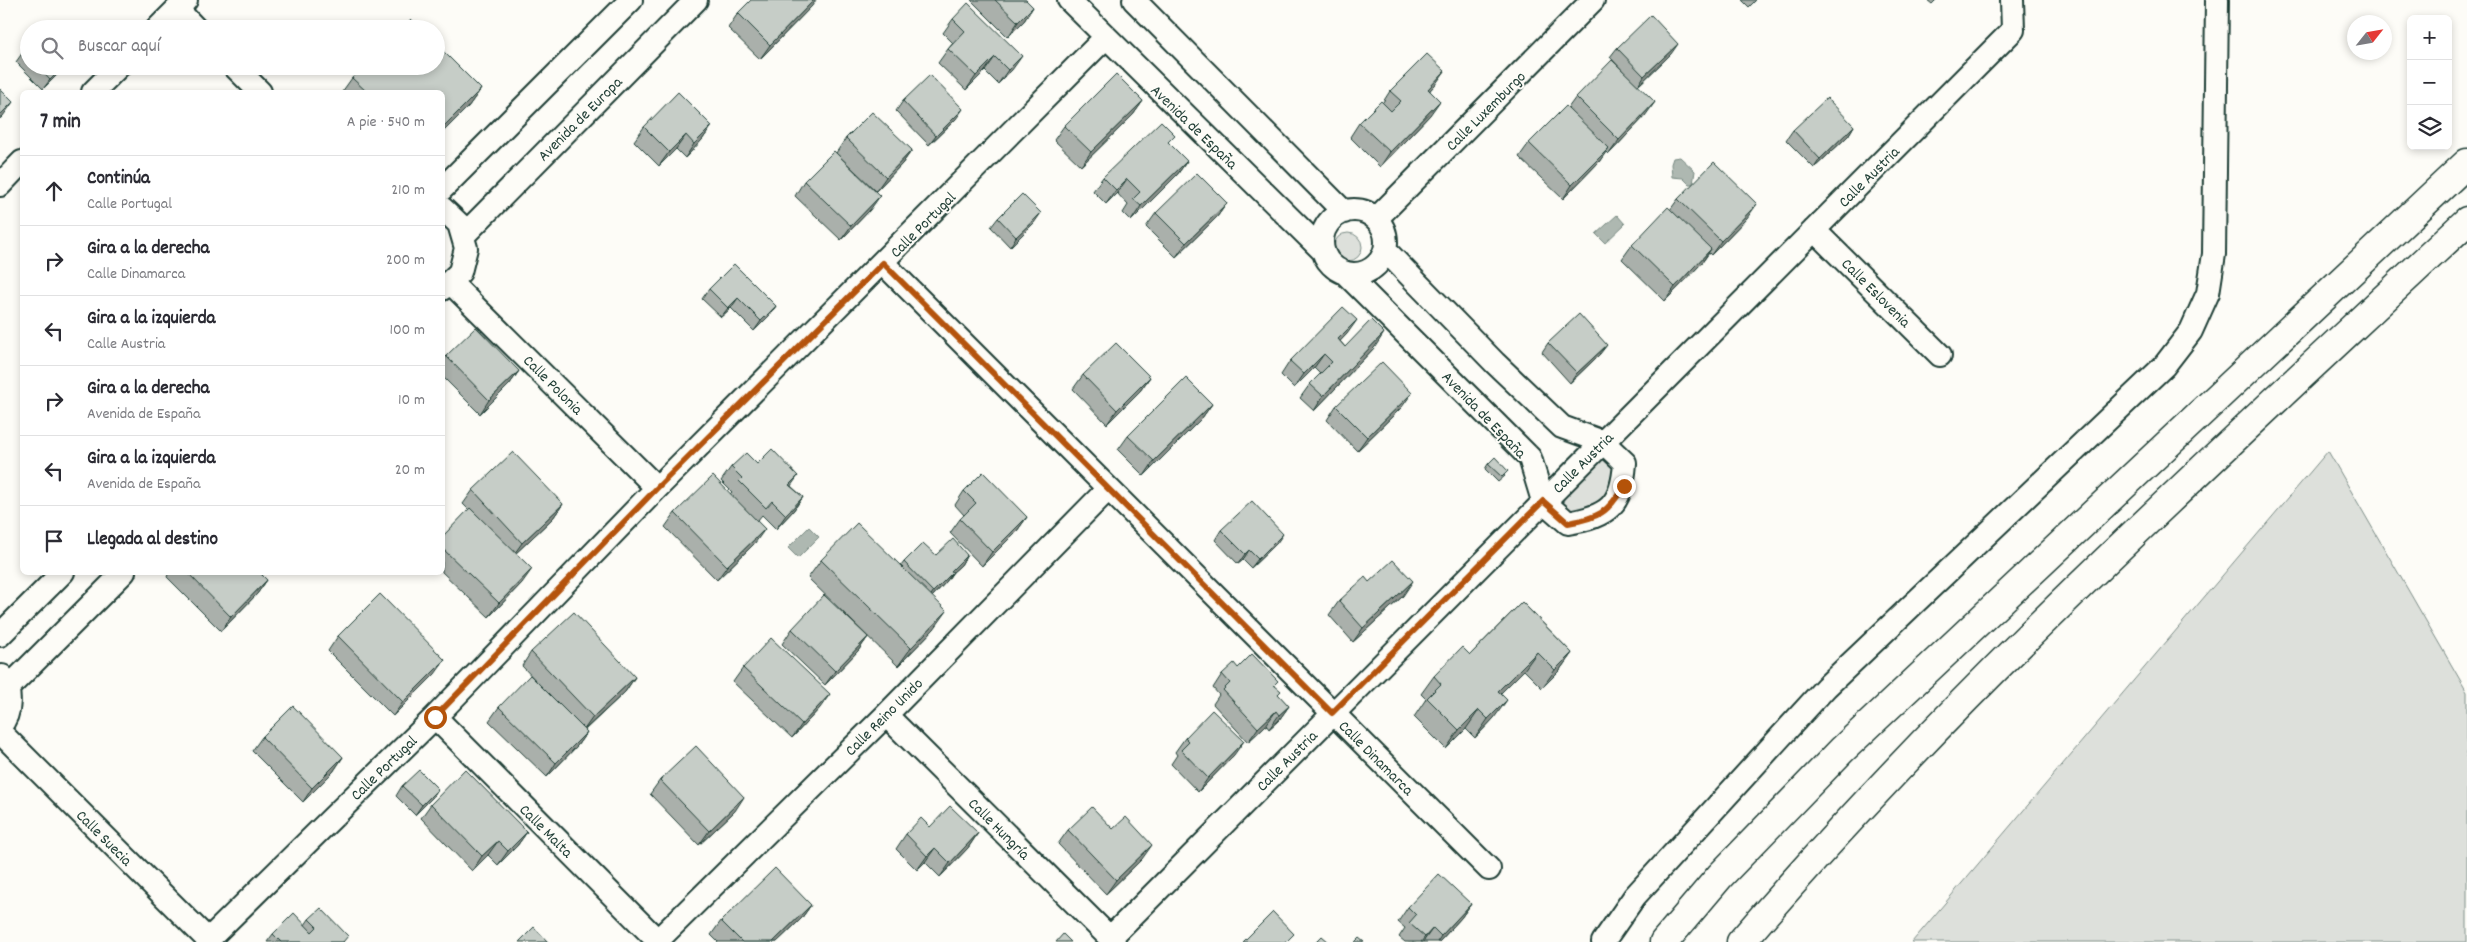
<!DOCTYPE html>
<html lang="es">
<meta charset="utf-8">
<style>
body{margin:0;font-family:Dekko,sans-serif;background:#f7f7f7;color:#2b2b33}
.controls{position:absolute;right:15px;top:15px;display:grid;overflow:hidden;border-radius:8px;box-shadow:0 2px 8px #0003}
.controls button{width:45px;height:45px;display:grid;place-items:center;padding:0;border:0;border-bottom:1px solid #e1e1e2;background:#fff;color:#2b2b33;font:25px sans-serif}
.compass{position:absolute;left:2347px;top:15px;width:45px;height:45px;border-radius:50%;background:#fff;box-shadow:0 2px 8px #0003;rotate:59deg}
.stop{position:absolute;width:15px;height:15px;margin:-11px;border:4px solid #b45309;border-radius:50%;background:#fff}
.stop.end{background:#b45309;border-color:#fff;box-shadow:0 1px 5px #0008}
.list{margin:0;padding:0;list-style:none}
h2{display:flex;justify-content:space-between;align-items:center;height:65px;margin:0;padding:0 20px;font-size:21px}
h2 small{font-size:16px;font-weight:400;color:#7c7c81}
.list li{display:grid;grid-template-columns:32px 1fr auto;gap:15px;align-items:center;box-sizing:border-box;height:70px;padding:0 20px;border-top:1px solid #e1e1e2}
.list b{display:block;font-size:19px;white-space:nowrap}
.list p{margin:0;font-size:16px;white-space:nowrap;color:#7c7c81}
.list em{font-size:16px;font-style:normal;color:#7c7c81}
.icon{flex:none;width:28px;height:28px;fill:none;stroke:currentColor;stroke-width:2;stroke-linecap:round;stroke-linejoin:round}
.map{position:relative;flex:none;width:2467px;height:942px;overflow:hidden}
.search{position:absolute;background:#fff;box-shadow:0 2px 8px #0003;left:20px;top:20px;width:425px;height:55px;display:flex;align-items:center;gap:12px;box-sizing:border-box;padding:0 18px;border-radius:28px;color:#7c7c81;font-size:19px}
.panel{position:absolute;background:#fff;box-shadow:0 2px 8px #0003;left:20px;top:90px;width:425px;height:485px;border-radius:8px}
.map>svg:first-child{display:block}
</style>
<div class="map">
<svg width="2467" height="942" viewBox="0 0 2467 942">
<rect width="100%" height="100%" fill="#fdfcf7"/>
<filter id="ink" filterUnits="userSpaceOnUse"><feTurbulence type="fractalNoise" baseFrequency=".02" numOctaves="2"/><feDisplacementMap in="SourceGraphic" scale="10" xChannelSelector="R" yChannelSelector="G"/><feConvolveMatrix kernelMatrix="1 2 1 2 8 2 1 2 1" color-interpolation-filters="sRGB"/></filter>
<g filter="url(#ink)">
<!-- green -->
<path fill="#dde0db" stroke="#7e8e88" d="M1334 247a14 14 0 1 1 28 0a14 14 0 1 1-28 0Z
M2328,451L2467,692V942H1912Z
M1604,460L1614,465L1612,493L1579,515L1563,511L1564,495L1599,461Z"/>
<!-- water -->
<path fill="#aeb8b1" stroke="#75877f" d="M1680,157L1695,171L1693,184H1689L1683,178L1672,177L1671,164L1673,158Z
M1617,215L1625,224L1605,243L1596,234Z
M809,527L819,537L798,558L788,548Z"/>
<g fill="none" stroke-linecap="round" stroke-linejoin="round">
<!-- minor casing -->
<g stroke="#1f3d34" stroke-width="26">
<path id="minor" d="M1069,0L1323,251
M1134,0L1344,212
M177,9L196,29
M157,29L186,0
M234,66L260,92
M93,92L119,66
M0,185L22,162
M442,189L631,0
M442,208L459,224L466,248L460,272L442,289
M1322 242a32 32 0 1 1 64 0a32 32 0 1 1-64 0Z
M1376,219L1593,0
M1814,230L1940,355
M463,236L696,0
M883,263L1489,869
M1345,273L1530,458L1543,501L1568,523C1608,516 1622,506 1625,463L1603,442L1562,427L1495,363L1385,250
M450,282L657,488
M0,635L63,572
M7,689L124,572
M886,715L1114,942
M435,717L659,942
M0,726C12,713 11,691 2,676
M0,732L210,942
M1110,938L2013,30L2012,0
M208,940L435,717L657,488L1105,38
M656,942L886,715L1108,489
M1603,942L1635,896L1826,687L2164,366L2191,331L2208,293L2214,254L2217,0"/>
</g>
<!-- highway casing -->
<g stroke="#1f3d34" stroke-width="31">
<path id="highway" d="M1664,942L1720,876L1842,750L2467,163
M1741,942C1963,683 2219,454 2467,221"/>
</g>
<!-- minor -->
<use href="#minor" stroke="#fdfcf7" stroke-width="22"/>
<!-- highway -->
<use href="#highway" stroke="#fdfcf7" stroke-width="28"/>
</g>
<!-- wall -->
<path fill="#aab0ab" stroke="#1f3d34" d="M971,0H1026L1033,7L1024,21L1008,37Z
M1742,0H1756L1749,7Z
M1927,0H1936L1932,4Z
M812,6L760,59L728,28L738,13Z
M953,19L1012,70L998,84L985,71L966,90L938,63L948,49L953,43L943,33Z
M436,44L481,89L468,107L442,133V92H342L352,78L364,66H436Z
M29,46V66H66L43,89L16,62L23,52Z
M1617,48L1671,54L1638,86L1645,116L1609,154L1606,151L1599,162L1563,199L1519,157L1529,143L1568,108L1576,97L1624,72L1610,57Z
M1435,85L1430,90V115L1380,167L1350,137L1359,123L1383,102L1390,91Z
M903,101L956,119L929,145L896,111Z
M1143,101L1133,115L1081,166L1054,140L1064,126Z
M712,126L702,140L685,158L676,149L659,166L634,141L644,127Z
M1854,126L1848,136L1814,168L1786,140L1793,130Z
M846,138L912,150L902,164L876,191L836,153Z
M1169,143L1187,161L1177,175L1131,221L1123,213L1128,205L1117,193L1106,204L1093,191L1103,177Z
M804,181L870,210L841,240L795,196Z
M1678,199L1747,218L1711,255L1709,253L1701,264L1665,301L1622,259L1632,245L1670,210Z
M1227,203L1217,217L1176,257L1146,227L1156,213Z
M998,218L1034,223L1010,247L991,227Z
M709,289L776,306L769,316L754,331L731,308L721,317L702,299Z
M1347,334L1340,341L1345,347H1375L1314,411L1300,398L1310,384L1320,374L1314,368L1294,388L1281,375L1290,361Z
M1548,343L1600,354L1570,383L1542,352Z
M446,356L519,371L509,385L480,414L442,376V362Z
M1083,375L1150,377L1140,391L1107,424L1073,389Z
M1212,404L1202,418L1144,476L1118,450L1128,436Z
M1336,406L1402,407L1357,451L1327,420Z
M757,464L791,486L803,497L793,511L776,529L762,515L757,521L755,543L717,580L665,527L675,513L730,494L732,492L721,481L731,467Z
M1488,464L1505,476L1498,482L1485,469Z
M473,490L563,504L553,518L516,553L522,583L489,617L442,572V537L469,510L463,504Z
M964,491L1027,517L1017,531L982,566L950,533L960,519L964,515L955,505Z
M1221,530L1277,543L1251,568L1243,560L1238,564L1215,540Z
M936,555H967L961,565L953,572L946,582L932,597L934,629L898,666L808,578L821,560L901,566L904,562Z
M169,572H265L262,576L267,580L257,594L221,631L167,577Z
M1369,582L1403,596L1353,642L1329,615L1339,601Z
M1522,602L1572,653L1559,671L1542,688L1524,670L1501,693L1494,718L1475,738L1466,729L1446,749L1414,717L1426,699L1421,694L1434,676L1470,655Z
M792,629L868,637L858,651L825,685L782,644Z
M338,636L435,674L393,716L328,651Z
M531,652L635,677L625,692L585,730L587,732L577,746L547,777L489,721L499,707L539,684L522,666Z
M743,668L820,708L792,738L733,682Z
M1238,668L1275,685L1278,695L1289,706L1279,720L1269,729L1266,725L1248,742L1213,704L1219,695L1213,688L1222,674Z
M262,737L343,757L333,772L303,802L252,751Z
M1185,738L1234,755L1198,792L1171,764L1177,755L1175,752Z
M660,780L735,811L699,845L650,794Z
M402,786L438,789L432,798L415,815L396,796Z
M431,804L527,832L517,846L498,865L488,855L472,871L421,818Z
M930,827L978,833L968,848L940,877L925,862L917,870L896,849L906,834Z
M1068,830L1142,859L1106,894L1058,844Z
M1471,904L1461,918L1439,942H1405L1399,937L1405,928L1398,922L1408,907Z
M811,905L801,919L777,942H718L711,935L721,921Z
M309,919L344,942H267L273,934L305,925Z"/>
<!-- shaded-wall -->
<path fill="#8b908b" stroke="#1f3d34" d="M814,0H816L812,6L760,59L770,45Z
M1033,7L1024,21L1008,37L1018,22Z
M1678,44L1671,54L1638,86L1644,76Z
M1022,56L1012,70L998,84L1008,70Z
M995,57L985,71L966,90L976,76Z
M64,66H66L43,89L50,80Z
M1445,71L1435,85L1418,103L1428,89Z
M481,89L468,107L442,133V128Z
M1143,101L1133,115L1081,166L1091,152Z
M1440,101L1430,115L1380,167L1390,152Z
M13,102L3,116L0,119V115Z
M1655,102L1645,116L1609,154L1619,140Z
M963,109L956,119L929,145L936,136Z
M712,126L702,140L685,158L694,144Z
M1854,126L1848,136L1814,168L1820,159Z
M686,135L676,149L659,166L669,152Z
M1609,148L1599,162L1563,199L1572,185Z
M912,150L902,164L876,191L886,177Z
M1187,161L1177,175L1131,221L1141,206Z
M1127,179L1117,193L1106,204L1116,190Z
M880,196L870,210L841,240L851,226Z
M1227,203L1217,217L1176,257L1186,243Z
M1757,204L1747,218L1711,255L1721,241Z
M1041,213L1034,223L1010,247L1016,237Z
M1711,249L1701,264L1665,301L1675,287Z
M738,298L731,308L721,317L728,308Z
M776,306L769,316L754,331L761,321Z
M1357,320L1347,334L1328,354L1338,339Z
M1384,333L1375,347L1314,411L1323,396Z
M1607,345L1600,354L1570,383L1577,373Z
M1324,354L1314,368L1294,388L1304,374Z
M519,371L509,385L480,414L489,400Z
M1150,377L1140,391L1107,424L1117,410Z
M1412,393L1402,407L1357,451L1367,437Z
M1212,404L1202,418L1144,476L1154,461Z
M798,476L788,490L789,485Z
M803,497L793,511L776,529L786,515Z
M563,504L553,518L512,557L522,543Z
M1027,517L1017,531L982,566L992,552Z
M765,529L755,543L717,580L727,566Z
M1283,534L1277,543L1251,568L1258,559Z
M1249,550L1243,560L1238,564L1245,554Z
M967,555L961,565L944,580L951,571Z
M532,569L522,583L489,617L499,603Z
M953,572L946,582L927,602L933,592Z
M267,580L257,594L221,631L231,617Z
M1413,581L1403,596L1353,642L1363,628Z
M947,611L934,629L898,666L911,648Z
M868,637L858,651L825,685L835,671Z
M1537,652L1524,670L1485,709L1498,691Z
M1572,653L1559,671L1542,688L1555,670Z
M445,660L435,674L393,716L403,702Z
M635,677L625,692L583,731L593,717Z
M830,694L820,708L792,738L802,724Z
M1507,700L1494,718L1475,738L1488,719Z
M1289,706L1279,720L1269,729L1279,715Z
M1479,710L1466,729L1446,749L1459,730Z
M1276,711L1266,725L1248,742L1258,728Z
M587,732L577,746L547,777L556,763Z
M1244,741L1234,755L1198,792L1208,778Z
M343,757L333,772L303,802L312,788Z
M438,789L432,798L415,815L422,805Z
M744,797L735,811L699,845L709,831Z
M527,832L517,846L498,865L508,851Z
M978,833L968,848L940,877L950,863Z
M498,841L488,855L472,871L482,856Z
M1152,845L1142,859L1106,894L1116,880Z
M935,848L925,862L917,870L927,856Z
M1471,904L1461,918L1439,942H1437L1441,936Z
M811,905L801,919L777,942H773Z
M1433,928L1423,942H1421L1425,937Z"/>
<!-- building -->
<path fill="#c6cdc7" stroke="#1f3d34" d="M751,0H814L770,45L738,13Z
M995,0H1026L1033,7L1018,22Z
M968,3L1022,56L1008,70L995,57L976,76L948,49L965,31L953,19Z
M1651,15L1678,44L1644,76L1617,48Z
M411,19L421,29H401Z
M55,20L64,29H46Z
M436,44L481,89L442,128V92H367L352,78L364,66H436Z
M29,46V58L23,52Z
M1427,54L1445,71L1428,89L1440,101L1390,152L1359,123L1381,101L1391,111L1401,101L1390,91Z
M1612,60L1655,102L1619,140L1576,97Z
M37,66H64L50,80Z
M1116,74L1143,101L1091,152L1064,126Z
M930,75L963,109L936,136L903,101Z
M0,89L13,102L0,115Z
M678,92L712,126L694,144L686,135L669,152L644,127Z
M1827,98L1854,126L1820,159L1793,130Z
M1566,106L1609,148L1572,185L1529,143Z
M872,112L912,150L886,177L846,138Z
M1161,121L1175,135L1168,142L1187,161L1141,206L1133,199L1140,192L1127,179L1116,190L1103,177Z
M834,151L880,196L851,226L804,181Z
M1714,162L1757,204L1721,241L1678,199Z
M1197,173L1227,203L1186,243L1156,213Z
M1022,194L1041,213L1016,237L998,218Z
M1668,207L1711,249L1675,287L1632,245Z
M734,264L776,306L761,321L738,298L728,308L709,289Z
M1343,307L1357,320L1338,339L1345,347L1371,320L1384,333L1323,396L1310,384L1332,362L1324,354L1304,374L1290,361Z
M1579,314L1607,345L1577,373L1548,343Z
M476,327L519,371L489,400L446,356Z
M1116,343L1150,377L1117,410L1083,375Z
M1382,362L1412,393L1367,437L1336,406Z
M1186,378L1212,404L1154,461L1128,436Z
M772,449L798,476L789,485L803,497L786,515L772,501L766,508L739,481L742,478L731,467L746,453L757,464Z
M513,452L563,504L522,543L473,490Z
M1495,457L1508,471L1502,477L1488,464Z
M983,472L1027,517L992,552L960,519L976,503L964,491Z
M713,476L765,529L727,566L675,513Z
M1252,501L1283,534L1258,559L1249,550L1245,554L1221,530Z
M470,508L532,569L499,603L442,548V537Z
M857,523L947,611L911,648L821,560Z
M953,539L967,555L951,571L953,572L933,592L904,562L923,543L936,555Z
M1393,560L1413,581L1363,628L1339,601L1365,577L1369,582Z
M187,572H259L267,580L231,617Z
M380,594L445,660L403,702L338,636Z
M824,595L868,637L835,671L792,629Z
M1522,602L1572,653L1555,670L1537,652L1498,691L1507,700L1488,719L1479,710L1459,730L1427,698L1441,684L1434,676L1462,647L1470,655Z
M574,612L635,677L593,717L531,652Z
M771,638L830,694L802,724L743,668Z
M1252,654L1278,681L1274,685L1281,691L1278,694L1289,706L1279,715L1276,711L1258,728L1223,690L1230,683L1222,674L1234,663L1238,668Z
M530,675L587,732L556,763L499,707Z
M293,706L343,757L312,788L262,737Z
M1212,710L1244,741L1208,778L1181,750L1189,742L1185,738Z
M696,746L744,797L709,831L660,780Z
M465,769L527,832L508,851L498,841L482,856L431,804Z
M419,770L438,789L422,805L402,786Z
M950,806L978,833L950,863L935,848L927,856L906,834L921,818L930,827Z
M1092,807L1113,829L1126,817L1152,845L1116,880L1068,830Z
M775,868L811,905L773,942H742L721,921Z
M1439,874L1471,904L1441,936L1433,928L1425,937L1409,923L1416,915L1408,907Z
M321,908L348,936L343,942H281L273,934L294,913L312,932L317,927L309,919Z
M1273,912L1294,934L1286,942H1243Z
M534,927L548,942H519Z
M1063,934L1071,942H1056Z
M1322,936L1329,942H1316Z
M1359,938L1364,942H1355Z"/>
</g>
<g fill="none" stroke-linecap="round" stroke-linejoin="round" filter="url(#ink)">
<!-- route -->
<path stroke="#b45309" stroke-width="6" d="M435,717L657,488L883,263L1332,713L1543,501L1568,523C1598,518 1608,513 1624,486"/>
</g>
<g text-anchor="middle" stroke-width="4" stroke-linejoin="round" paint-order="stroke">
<!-- street labels -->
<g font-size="16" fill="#1f3d34" stroke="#fdfcf7">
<text transform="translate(1485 110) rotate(-45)" y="6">Calle Luxemburgo</text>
<text transform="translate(579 118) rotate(-45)" y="6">Avenida de Europa</text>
<text transform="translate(1195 126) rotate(44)" y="6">Avenida de España</text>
<text transform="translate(1868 176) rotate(-45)" y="6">Calle Austria</text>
<text transform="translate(922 224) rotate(-45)" y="6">Calle Portugal</text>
<text transform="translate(1877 292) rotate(45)" y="6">Calle Eslovenia</text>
<text transform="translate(554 384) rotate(45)" y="6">Calle Polonia</text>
<text transform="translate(1485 414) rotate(46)" y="6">Avenida de España</text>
<text transform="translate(1582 462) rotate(-45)" y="6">Calle Austria</text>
<text transform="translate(883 716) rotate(-45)" y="6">Calle Reino Unido</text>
<text transform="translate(1377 757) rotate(45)" y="6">Calle Dinamarca</text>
<text transform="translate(1286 760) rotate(-45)" y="6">Calle Austria</text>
<text transform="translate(383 767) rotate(-44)" y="6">Calle Portugal</text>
<text transform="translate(1000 828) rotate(45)" y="6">Calle Hungría</text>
<text transform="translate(547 830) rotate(45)" y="6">Calle Malta</text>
<text transform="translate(105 837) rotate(45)" y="6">Calle Suecia</text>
</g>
</g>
</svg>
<div class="controls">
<button>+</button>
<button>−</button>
<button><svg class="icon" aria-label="layers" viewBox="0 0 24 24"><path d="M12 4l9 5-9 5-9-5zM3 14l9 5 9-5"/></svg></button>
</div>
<svg class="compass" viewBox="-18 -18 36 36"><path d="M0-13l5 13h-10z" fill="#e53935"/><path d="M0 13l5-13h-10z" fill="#7c7c81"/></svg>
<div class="stop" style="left:435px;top:717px"></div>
<div class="stop end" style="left:1624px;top:486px"></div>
<div class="search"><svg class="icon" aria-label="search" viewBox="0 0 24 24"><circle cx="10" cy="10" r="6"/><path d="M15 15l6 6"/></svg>Buscar aquí</div>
<section class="panel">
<h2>7 min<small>A pie · 540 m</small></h2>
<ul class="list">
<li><svg class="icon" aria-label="ahead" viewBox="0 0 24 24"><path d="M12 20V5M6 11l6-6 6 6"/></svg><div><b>Continúa</b><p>Calle Portugal</p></div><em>210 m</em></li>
<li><svg class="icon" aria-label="right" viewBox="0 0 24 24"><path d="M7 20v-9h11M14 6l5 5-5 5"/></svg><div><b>Gira a la derecha</b><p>Calle Dinamarca</p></div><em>200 m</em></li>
<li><svg class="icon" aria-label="left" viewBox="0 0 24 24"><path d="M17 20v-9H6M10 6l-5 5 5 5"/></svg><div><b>Gira a la izquierda</b><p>Calle Austria</p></div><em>100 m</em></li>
<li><svg class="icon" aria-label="right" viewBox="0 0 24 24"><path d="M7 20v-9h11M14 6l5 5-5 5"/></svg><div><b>Gira a la derecha</b><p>Avenida de España</p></div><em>10 m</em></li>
<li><svg class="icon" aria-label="left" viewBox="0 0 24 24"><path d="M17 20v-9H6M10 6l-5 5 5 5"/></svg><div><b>Gira a la izquierda</b><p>Avenida de España</p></div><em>20 m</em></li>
<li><svg class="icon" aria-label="arrive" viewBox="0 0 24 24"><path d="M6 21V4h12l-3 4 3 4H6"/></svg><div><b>Llegada al destino</b></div></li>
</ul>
</section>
</div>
